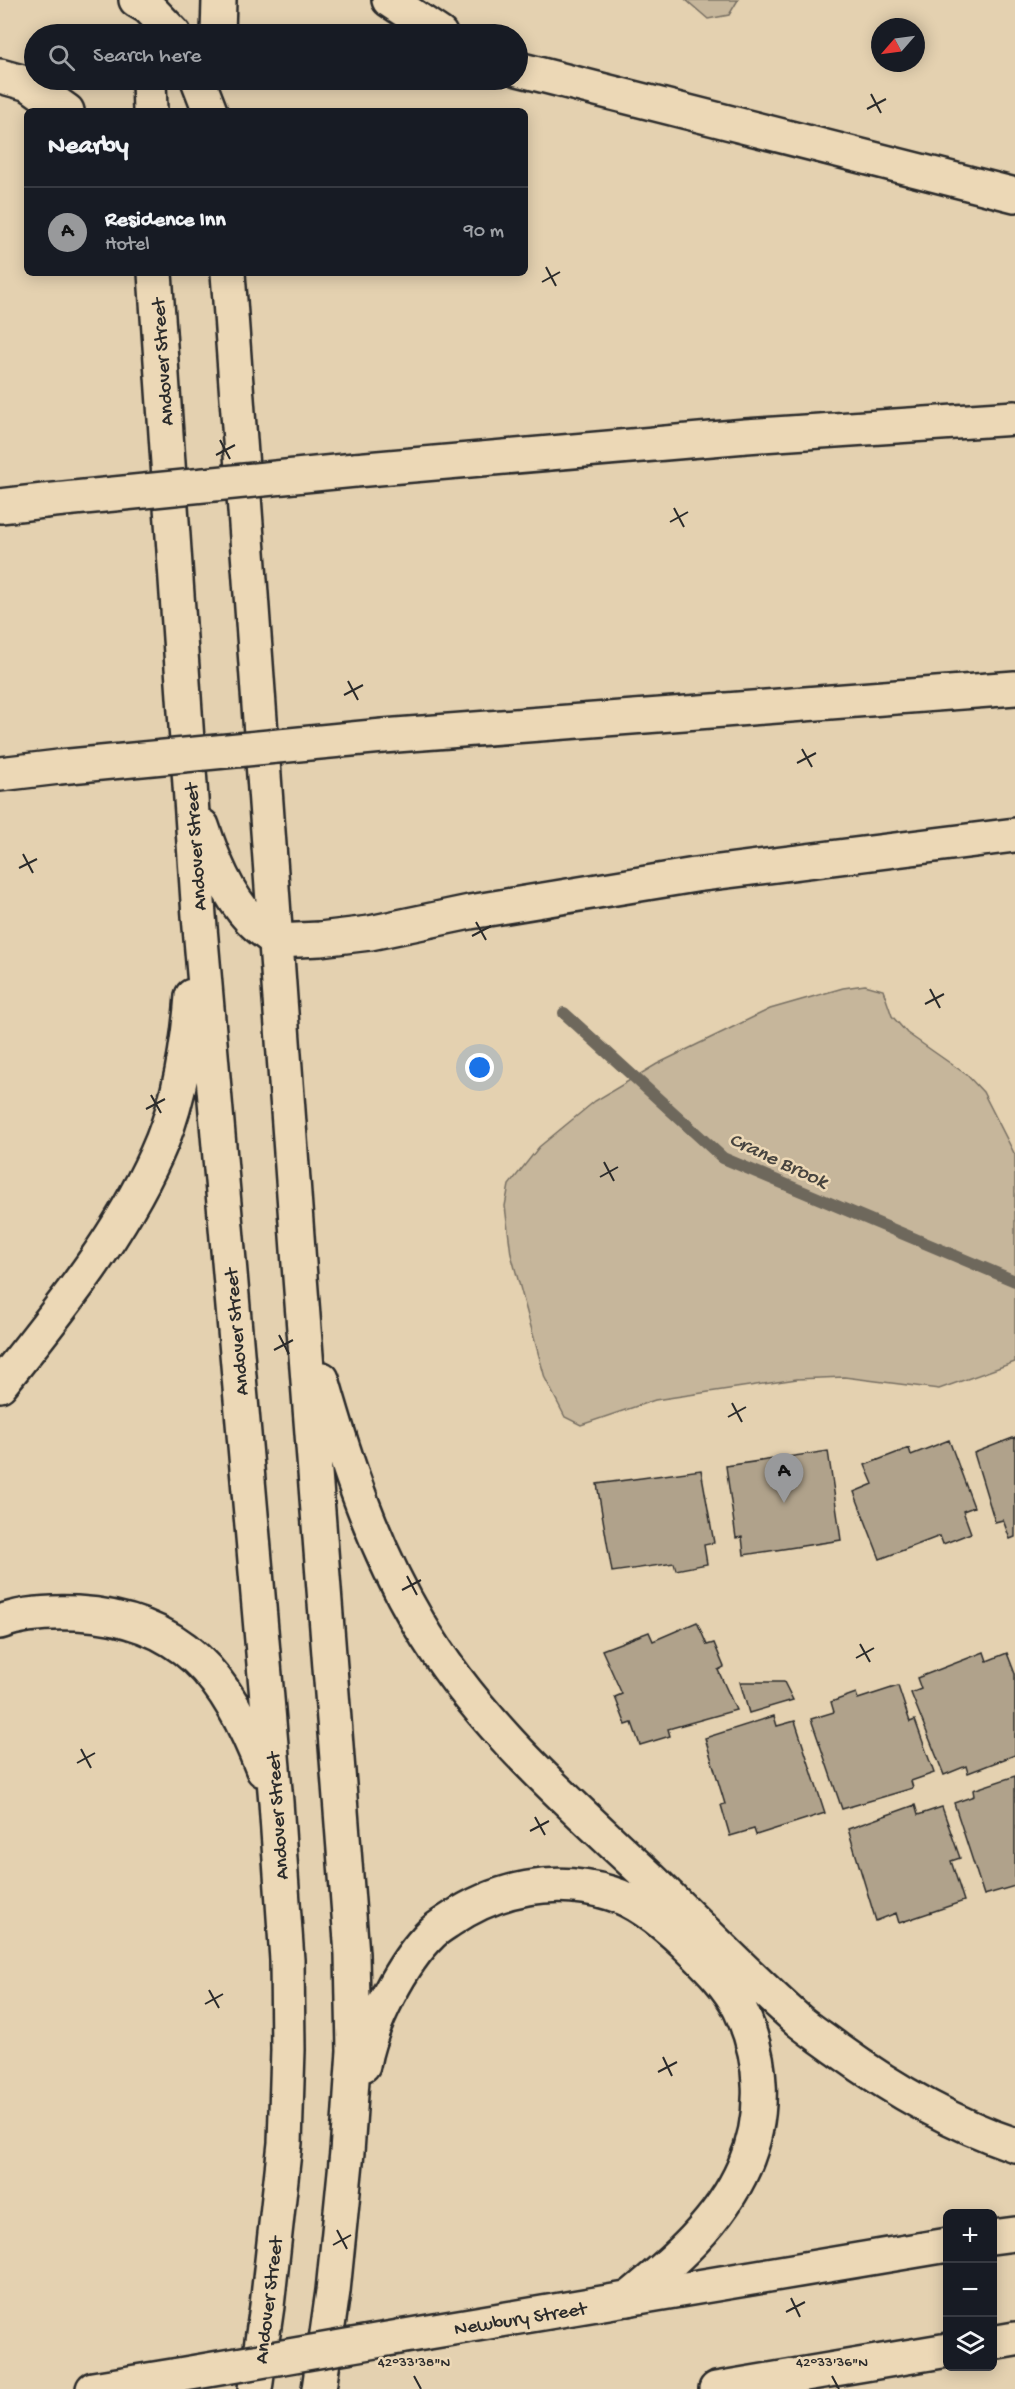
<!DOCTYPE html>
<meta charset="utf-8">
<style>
body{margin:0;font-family:"Gochi Hand",sans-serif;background:#20242c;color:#f1f3f6}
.controls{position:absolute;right:18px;bottom:18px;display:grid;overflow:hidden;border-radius:9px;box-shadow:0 3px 15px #0003}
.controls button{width:54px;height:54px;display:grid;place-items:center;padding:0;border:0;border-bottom:2px solid #363941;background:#171b24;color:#f1f3f6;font:30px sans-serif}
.compass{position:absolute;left:871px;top:18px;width:54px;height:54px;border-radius:50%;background:#171b24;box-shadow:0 3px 15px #0003;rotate:242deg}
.you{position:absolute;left:480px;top:1068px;width:21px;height:21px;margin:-15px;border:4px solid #fff;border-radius:50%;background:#1a73e8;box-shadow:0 0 0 9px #1a73e833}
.badge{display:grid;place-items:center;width:39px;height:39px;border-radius:50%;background:#98999b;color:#111;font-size:20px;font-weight:700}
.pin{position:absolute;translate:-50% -50px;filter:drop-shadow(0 2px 3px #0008)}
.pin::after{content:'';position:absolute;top:32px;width:21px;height:18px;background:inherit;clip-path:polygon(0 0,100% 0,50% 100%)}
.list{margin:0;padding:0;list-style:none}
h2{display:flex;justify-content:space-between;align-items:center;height:78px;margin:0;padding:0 24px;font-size:26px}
h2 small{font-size:20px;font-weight:400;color:#9ea1a6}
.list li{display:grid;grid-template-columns:39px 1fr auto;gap:18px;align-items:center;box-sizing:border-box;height:90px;padding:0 24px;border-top:2px solid #363941}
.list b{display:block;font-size:22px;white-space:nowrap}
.list p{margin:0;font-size:20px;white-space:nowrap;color:#9ea1a6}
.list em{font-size:20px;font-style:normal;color:#9ea1a6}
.icon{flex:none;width:33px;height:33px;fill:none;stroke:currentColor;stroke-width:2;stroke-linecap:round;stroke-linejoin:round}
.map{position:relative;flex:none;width:1015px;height:2389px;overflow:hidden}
.search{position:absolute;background:#171b24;box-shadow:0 3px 15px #0003;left:24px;top:24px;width:504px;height:66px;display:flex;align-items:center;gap:15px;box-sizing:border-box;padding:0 21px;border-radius:33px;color:#9ea1a6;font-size:22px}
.panel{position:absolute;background:#171b24;box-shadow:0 3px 15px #0003;left:24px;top:108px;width:504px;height:168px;border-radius:9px}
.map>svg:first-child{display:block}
</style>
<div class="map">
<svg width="1015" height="2389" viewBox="0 0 1015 2389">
<rect width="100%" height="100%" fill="#e4d1b0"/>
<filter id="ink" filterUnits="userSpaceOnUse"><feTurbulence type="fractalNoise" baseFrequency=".0167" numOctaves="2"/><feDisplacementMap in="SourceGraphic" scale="12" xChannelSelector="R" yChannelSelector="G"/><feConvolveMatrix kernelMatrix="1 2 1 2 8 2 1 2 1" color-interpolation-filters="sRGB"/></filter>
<g filter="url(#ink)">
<!-- green -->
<path fill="#c6b69b" stroke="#787063" stroke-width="1.5" d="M686,0H738L729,15L708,19Z
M865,985L883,990L892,1016L907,1033L967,1075L983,1092L1015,1155V1362L939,1389L844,1377L797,1379L655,1400L581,1425L565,1417L545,1378L511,1254L505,1206L509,1185L539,1147L595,1101L657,1064L770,1009L843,988Z"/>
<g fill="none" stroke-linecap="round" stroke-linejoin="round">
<!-- stream -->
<path stroke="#6e675b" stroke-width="12" d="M564,1013L723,1158L1015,1281"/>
</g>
<!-- building -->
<path fill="#b0a28b" stroke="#2b2b2b" stroke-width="1.5" d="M1015,1437V1537L1010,1539L1003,1520L995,1522L974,1453Z
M949,1440L974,1507L963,1511L971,1533L943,1544L940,1536L880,1559L854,1492L873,1484L865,1465L909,1448L911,1455Z
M828,1451L841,1540L744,1555L742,1537L736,1538L726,1466Z
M701,1470L714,1543L704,1545L707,1564L676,1570L674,1563L612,1572L597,1484Z
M697,1622L707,1645L714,1643L724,1667L718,1670L736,1710L668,1729L670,1736L640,1745L632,1723L626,1725L615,1697L622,1694L602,1650L649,1632L653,1641Z
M984,1652L987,1661L1007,1653L1015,1674V1755L968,1773L966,1766L944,1775L911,1693L921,1689L917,1678Z
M740,1682H784L793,1700L749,1713Z
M898,1686L910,1722L915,1720L934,1773L911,1781L913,1788L842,1809L811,1719L834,1712L831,1702L856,1693L858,1699Z
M774,1716L777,1726L795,1721L825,1813L756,1835L754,1829L730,1836L721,1805L725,1804L705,1738Z
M1015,1776V1886L984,1895L954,1803L974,1796L973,1790Z
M915,1805L918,1815L942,1807L960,1858L951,1861L964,1901L899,1923L896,1913L876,1921L848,1829Z"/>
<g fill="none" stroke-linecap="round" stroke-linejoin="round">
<!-- major casing -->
<g stroke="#2b2b2b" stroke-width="38">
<path id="major" d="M992,2237L1015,2234
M399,2337L948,2245
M992,2343L1015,2339
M93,2389L179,2375
M716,2389L948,2350"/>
</g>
<!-- highway casing -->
<g stroke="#2b2b2b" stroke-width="38">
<path id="highway" d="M136,0L148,7L174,34
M389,0L440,34
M218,34L219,0
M518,69L1015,195
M0,76L29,84L67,111
M149,80L150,111
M198,80L210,111
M155,273L199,916L276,1802L287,1960L288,2050L285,2143L267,2306L255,2389
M228,273L299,1264L352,1954L354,2051L347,2152L333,2291L319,2389
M355,470L746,436L1015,418
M0,506L44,501
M383,736L1015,688
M0,774L59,767
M202,826C213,859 227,895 251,920C258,928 268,934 276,941L320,939L370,933L470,912L695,875L1015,835
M322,1379C346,1463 373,1546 418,1622C477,1723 567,1800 651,1879C700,1926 747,1975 798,2020C810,2030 824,2039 837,2049C892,2089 950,2123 1015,2145
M0,1385C57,1313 118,1239 156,1155C178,1108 188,1047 192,996
M0,1622C23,1613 53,1612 77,1613C183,1619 227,1677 263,1770
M363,2065C370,2024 402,1962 432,1933C437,1928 444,1924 450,1920C497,1888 555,1876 610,1893C638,1901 664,1923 685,1943C705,1963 727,1983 740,2009C764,2059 766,2116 744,2167C720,2222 673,2262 628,2299"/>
</g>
<!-- major -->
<use href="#major" stroke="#ecd8b6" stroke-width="33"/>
<!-- highway -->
<use href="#highway" stroke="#ecd8b6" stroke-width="33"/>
<!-- major-bridge casing -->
<g stroke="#2b2b2b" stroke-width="38" stroke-linecap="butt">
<path id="major-bridge" d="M179,2375L399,2337"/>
</g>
<!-- highway-bridge casing -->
<g stroke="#2b2b2b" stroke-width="38" stroke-linecap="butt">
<path id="highway-bridge" d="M44,501L355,470
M59,767L383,736"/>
</g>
<!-- major-bridge -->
<use href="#major-bridge" stroke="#ecd8b6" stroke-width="33"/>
<!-- highway-bridge -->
<use href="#highway-bridge" stroke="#ecd8b6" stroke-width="33"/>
</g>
</g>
<!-- ticks -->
<path fill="none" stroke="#2b2b2b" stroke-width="2" d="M871,94L881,113M867,109L886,99M546,267L556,286M542,282L560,272M220,440L230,459M216,455L235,445M674,508L684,527M670,522L688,512M348,681L358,700M344,695L363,685M802,749L812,767M797,763L816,753M23,854L33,873M19,868L37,859M476,922L486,940M472,936L491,926M930,989L940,1008M925,1004L944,994M151,1095L161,1113M146,1109L165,1099M604,1162L614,1181M600,1177L618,1167M279,1335L289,1354M274,1350L293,1340M732,1403L742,1422M728,1417L746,1407M407,1576L417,1595M402,1590L421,1580M860,1644L870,1662M856,1658L874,1648M81,1749L91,1768M77,1763L95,1753M535,1817L545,1835M530,1831L549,1821M209,1990L219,2008M205,2004L223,1994M663,2057L672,2076M658,2072L677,2062M337,2230L347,2249M333,2245L351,2235M791,2298L800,2317M786,2312L805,2302M414,2376L421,2389M832,2376L839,2389"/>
<g text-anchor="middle" stroke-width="5" stroke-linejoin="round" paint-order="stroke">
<!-- street labels -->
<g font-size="20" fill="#2b2b2b" stroke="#ecd8b6">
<text transform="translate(161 362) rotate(-94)" y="7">Andover Street</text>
<text transform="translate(194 847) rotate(-94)" y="7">Andover Street</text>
<text transform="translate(235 1332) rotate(-95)" y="7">Andover Street</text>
<text transform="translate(276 1816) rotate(-94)" y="7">Andover Street</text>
<text transform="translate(267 2300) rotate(-83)" y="7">Andover Street</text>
<text transform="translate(520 2317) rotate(-9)" y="7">Newbury Street</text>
</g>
<!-- water labels -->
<g font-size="21" font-style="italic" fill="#47443f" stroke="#ecd8b6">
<text transform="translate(779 1159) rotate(25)" y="7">Crane Brook</text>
</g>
</g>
<g font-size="15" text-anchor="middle" fill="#2b2b2b" stroke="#ecd8b6" stroke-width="5" stroke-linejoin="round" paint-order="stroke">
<text x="414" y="2366">42°33'38"N</text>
<text x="832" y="2366">42°33'36"N</text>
</g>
</svg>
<div class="controls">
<button>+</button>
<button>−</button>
<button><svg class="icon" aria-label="layers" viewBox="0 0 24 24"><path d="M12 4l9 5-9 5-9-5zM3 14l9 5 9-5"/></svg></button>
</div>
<svg class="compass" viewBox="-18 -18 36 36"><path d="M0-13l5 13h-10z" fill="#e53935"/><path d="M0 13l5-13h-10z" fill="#9ea1a6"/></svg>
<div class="you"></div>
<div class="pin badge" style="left:784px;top:1503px">A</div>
<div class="search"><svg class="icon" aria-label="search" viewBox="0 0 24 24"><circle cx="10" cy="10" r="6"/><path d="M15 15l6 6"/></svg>Search here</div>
<section class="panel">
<h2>Nearby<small></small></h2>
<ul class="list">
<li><span class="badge">A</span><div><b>Residence Inn</b><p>Hotel</p></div><em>90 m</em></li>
</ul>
</section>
</div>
